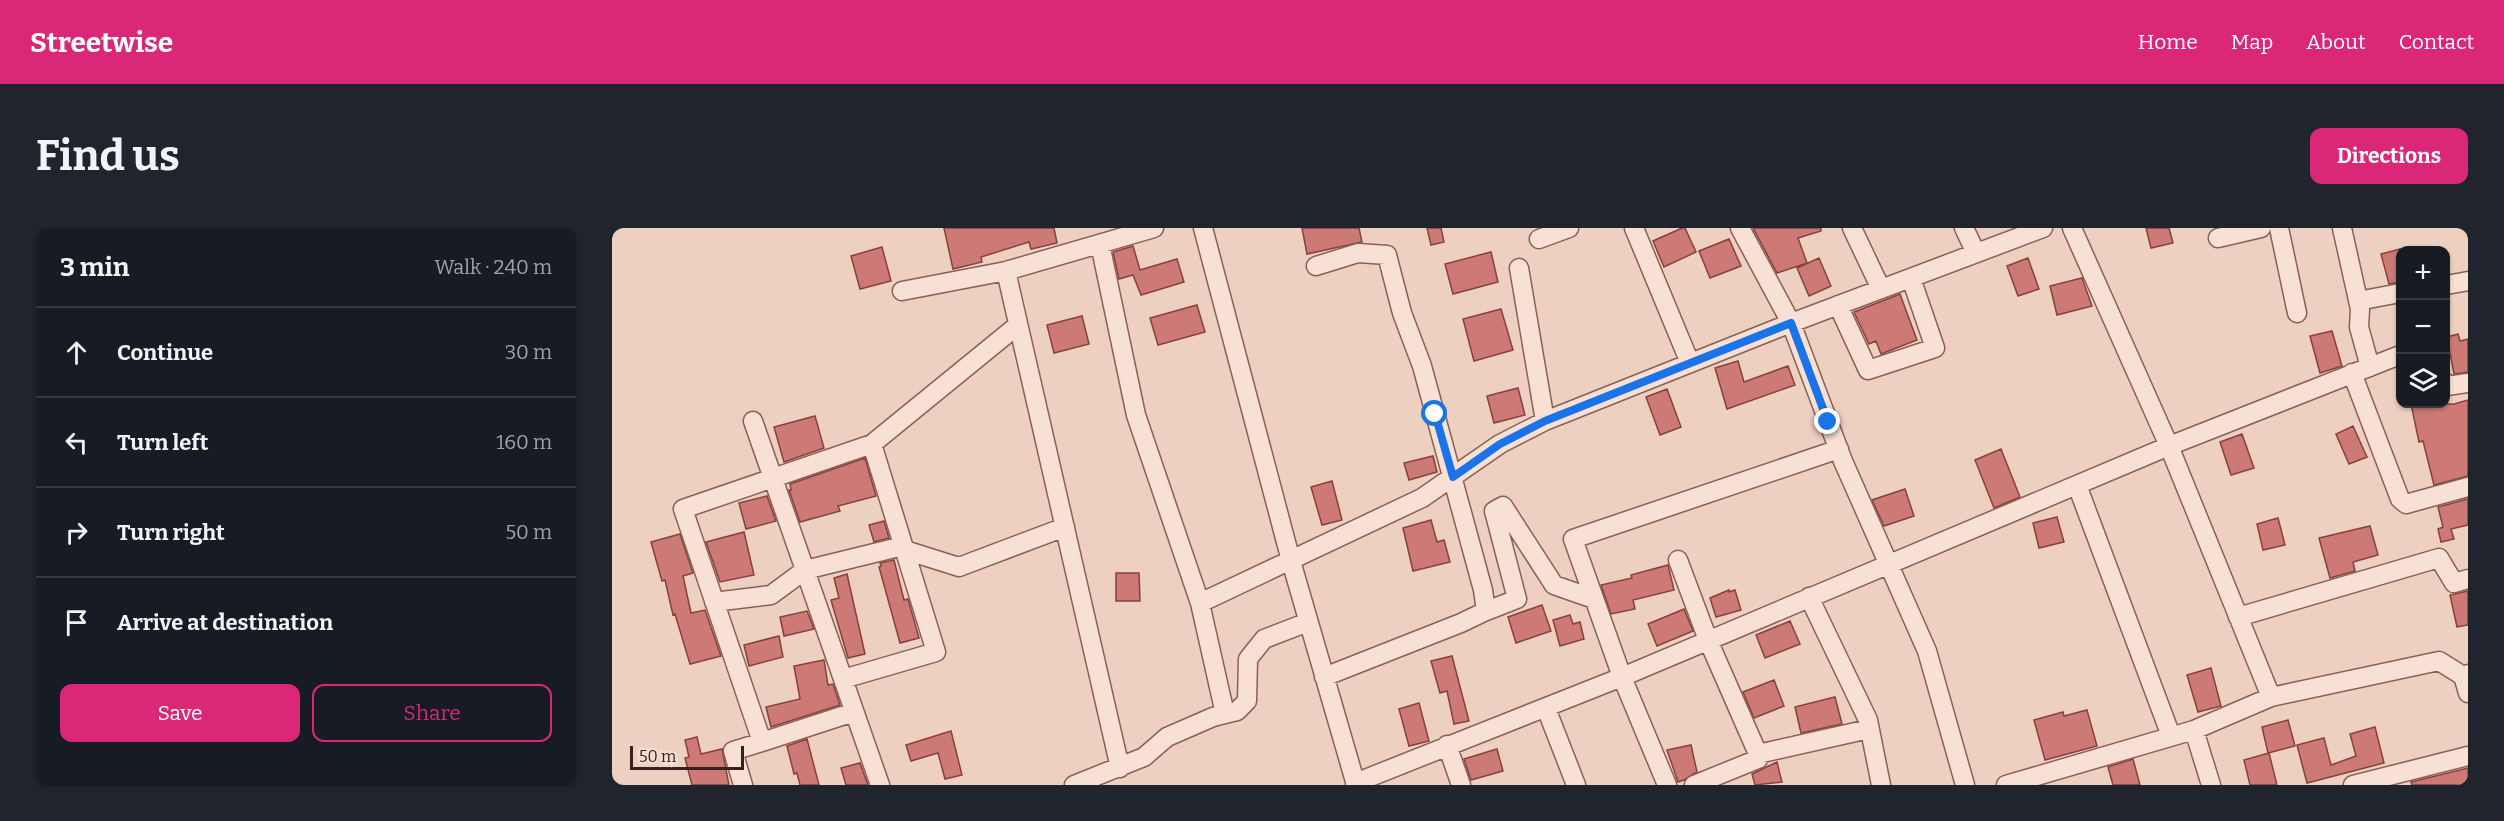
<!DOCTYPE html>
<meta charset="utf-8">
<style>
body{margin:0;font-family:Bitter,serif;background:#20242c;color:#f1f3f6}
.controls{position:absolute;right:18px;top:18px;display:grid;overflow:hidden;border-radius:12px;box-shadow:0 2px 4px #0004}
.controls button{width:54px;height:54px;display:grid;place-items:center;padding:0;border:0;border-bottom:2px solid #363941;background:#171b24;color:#f1f3f6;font:30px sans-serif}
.scale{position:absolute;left:18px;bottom:15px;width:114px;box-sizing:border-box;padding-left:6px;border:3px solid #37201d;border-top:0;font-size:16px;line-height:21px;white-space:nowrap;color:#37201d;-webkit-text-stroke:4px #f6ddd1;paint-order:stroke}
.stop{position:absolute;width:18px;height:18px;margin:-14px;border:4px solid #1a73e8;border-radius:50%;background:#fff}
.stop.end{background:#1a73e8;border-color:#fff;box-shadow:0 2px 6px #0008}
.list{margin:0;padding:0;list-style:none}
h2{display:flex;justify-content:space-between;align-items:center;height:78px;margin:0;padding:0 24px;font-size:26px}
h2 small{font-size:20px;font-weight:400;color:#9ea1a6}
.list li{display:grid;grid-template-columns:39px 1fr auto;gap:18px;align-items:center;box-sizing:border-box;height:90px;padding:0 24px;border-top:2px solid #363941}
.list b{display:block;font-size:22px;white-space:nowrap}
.list em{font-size:20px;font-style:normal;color:#9ea1a6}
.actions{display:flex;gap:12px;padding:18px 24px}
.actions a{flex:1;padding:14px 0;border:2px solid #db2777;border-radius:12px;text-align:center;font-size:21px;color:#db2777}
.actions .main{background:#db2777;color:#fff}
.icon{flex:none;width:33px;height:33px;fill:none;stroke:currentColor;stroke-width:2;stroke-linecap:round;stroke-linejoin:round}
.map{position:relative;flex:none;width:1856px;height:557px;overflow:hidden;border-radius:12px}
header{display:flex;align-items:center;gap:36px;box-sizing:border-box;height:84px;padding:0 30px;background:#db2777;color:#fff}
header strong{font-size:28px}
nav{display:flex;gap:33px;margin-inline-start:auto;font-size:21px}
.intro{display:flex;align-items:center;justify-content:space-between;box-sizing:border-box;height:144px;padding:0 36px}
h1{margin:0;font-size:42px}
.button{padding:15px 27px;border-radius:12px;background:#db2777;color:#fff;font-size:21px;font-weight:700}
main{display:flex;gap:36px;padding:0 36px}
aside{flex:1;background:#171b24;border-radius:12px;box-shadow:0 2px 4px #0004}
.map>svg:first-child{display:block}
</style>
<header>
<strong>Streetwise</strong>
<nav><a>Home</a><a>Map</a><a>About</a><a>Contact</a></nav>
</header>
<div class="intro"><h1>Find us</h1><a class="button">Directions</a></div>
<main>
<aside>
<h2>3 min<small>Walk · 240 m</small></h2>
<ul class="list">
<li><svg class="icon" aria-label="ahead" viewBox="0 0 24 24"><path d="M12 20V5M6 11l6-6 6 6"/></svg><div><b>Continue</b></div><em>30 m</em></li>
<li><svg class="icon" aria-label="left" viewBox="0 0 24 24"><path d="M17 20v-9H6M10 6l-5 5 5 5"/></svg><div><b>Turn left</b></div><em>160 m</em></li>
<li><svg class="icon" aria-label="right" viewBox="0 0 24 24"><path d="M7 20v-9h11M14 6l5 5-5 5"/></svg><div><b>Turn right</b></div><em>50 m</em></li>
<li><svg class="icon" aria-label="arrive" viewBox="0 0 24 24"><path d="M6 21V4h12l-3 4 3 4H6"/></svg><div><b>Arrive at destination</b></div></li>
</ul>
<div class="actions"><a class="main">Save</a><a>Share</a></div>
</aside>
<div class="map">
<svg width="1856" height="557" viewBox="0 0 1856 557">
<rect width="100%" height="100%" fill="#eed0c1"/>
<!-- building -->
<path fill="#cd7a76" stroke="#87403e" stroke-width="1.5" d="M332,0H442L445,15L419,21L417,14L369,29L370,34L341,41Z
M690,0H747L750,14L695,26Z
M815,0H829L832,14L819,17Z
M1070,0H1073L1084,24L1052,39L1041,13Z
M1141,0H1209V3L1186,10L1195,35L1165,45Z
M1534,0H1557L1561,15L1539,20Z
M1117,11L1129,38L1098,50L1087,23Z
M521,18L528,42L565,31L572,54L529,67L521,47L507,51L501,24Z
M270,19L279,53L248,61L239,28Z
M1788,21V54L1777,56L1769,26Z
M879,24L886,54L841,66L833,36Z
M1207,30L1219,58L1197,68L1185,40Z
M1416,30L1427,61L1406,68L1395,38Z
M1470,50L1480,78L1445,87L1438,58Z
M1288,66L1305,112L1269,126L1264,113L1257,116L1242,84Z
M585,77L593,104L546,117L538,90Z
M889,81L901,122L862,133L851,91Z
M470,88L477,116L442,125L435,97Z
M1720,103L1730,138L1708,145L1698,108Z
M1846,106L1848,113L1856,111V144L1842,146L1835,109Z
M1126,133L1132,154L1176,138L1183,157L1115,181L1103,140Z
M906,160L913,187L882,195L875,168Z
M1055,161L1069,199L1048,207L1034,169Z
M1856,172V248L1822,257L1811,213L1807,214L1799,176H1842Z
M203,188L212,220L172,234L162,199Z
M1741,198L1755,229L1737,236L1724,206Z
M1630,206L1642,240L1619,247L1608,214Z
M1389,221L1408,269L1382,280L1363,232Z
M821,228L825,244L797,252L792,235Z
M253,230L264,268L226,278L228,283L188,294L177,262H179L178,256Z
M720,253L730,292L710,297L699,259Z
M1293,261L1302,288L1272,298L1260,272Z
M155,268L164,293L134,301L127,275Z
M1856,271V297L1839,301L1842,311L1829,314L1826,301L1831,299L1826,279Z
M1445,289L1452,314L1427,320L1421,295Z
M1666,290L1673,317L1651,322L1645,296Z
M819,292L825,314L832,312L838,334L801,343L791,300Z
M272,293L277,310L262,314L257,297Z
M1758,298L1766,327L1741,334L1743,343L1718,350L1707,310Z
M132,304L142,347L108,354L94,314Z
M68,306L81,345L71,348L79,385L93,382L109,428L78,436L63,386L61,387L53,352L50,353L39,314Z
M282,332L292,372L296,371L307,410L288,415L267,339L269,338L268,335Z
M1056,337L1062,362L1021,372L1023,381L999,386L989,357L1020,350L1019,347Z
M504,345H527L528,373H504Z
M235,346L253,426L236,430L219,372L227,370L222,350Z
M1117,362V364L1123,362L1129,382L1104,389L1098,370Z
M1856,363V397L1845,399L1838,367Z
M930,377L939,403L904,415L896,389Z
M1072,381L1081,403L1045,418L1036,396Z
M195,383L202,401L172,408L168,389Z
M958,387L961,396L968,394L972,411L948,418L941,392Z
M1178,393L1188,416L1153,430L1144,407Z
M167,408L171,429L137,438L132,417Z
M840,428L857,493L842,496L835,463L828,465L819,433Z
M212,432L216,457L221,456L228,477L159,499L154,479L188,471L182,438Z
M1599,440L1609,478L1586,484L1575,447Z
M1162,452L1172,478L1142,490L1131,464Z
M1223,469L1230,496L1189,505L1183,479Z
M807,475L817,513L797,518L787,481Z
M1475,482L1485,518L1433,532L1422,492L1451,484L1452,488Z
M1676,492L1683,518L1656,525L1650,499Z
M1763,499L1772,535L1695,555L1685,517L1712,510L1719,537L1744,528L1738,506Z
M339,503L350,547L333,551L326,525L299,533L294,517Z
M85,509L89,526L110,521L117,557H80L73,530L77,529L73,512Z
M195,511L207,557H188L185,545L182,546L175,518Z
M1079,517L1085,544L1072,552L1066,554L1055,522Z
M885,521L891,543L859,552L852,531Z
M1657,525L1665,557H1638L1632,532Z
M1521,531L1528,557H1501L1496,539Z
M1165,534L1170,554L1143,557L1140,546Z
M248,535L256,557H234L229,540Z
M1856,540V557H1800L1799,554Z"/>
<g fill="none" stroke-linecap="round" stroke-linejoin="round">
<!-- minor casing -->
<g stroke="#886058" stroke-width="21">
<path id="minor" d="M591,0L679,333L744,557
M1022,0L1078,135
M1128,0L1179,95L1231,233L1315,423L1353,557
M1240,0L1269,61
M1352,0L1364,25
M1460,0L1557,218L1659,469
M1667,0L1685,85
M1730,0L1748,81L1747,99L1758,139
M1606,10L1649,0
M927,11L957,0
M488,16L524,187L588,375L613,486
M704,38L746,25L775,27L790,85L810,138L871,362L874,383L849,395L712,449
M907,40L933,193
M394,43L508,540
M1834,57L1856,53
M290,63L394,43L542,0
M1746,73L1788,65
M1226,77L1256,142L1323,120L1299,50
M1740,145L1788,271L1794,276L1856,259
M1834,155L1835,158L1856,155
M141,193L268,557
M260,216L406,97
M1465,257L1559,508
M293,322L347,339L453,299
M1066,332L1096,412L1146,526
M1197,369L1256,492L1269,557
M102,374L159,367L193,342L291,318
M588,375L810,270L888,216L933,193L1179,95L1431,0
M872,384L905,371L882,283L891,278L942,357L982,371
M1626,389L1827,330L1842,355L1856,351
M1856,446L1851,448L1856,465
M934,480L964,557
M1582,502L1599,557
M150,514L242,484
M835,517L849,557
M743,555L1010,449L1557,218L1788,127
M131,557L121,523L150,514L71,281L260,216L324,424L231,451
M462,557L532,529L555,509L601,489L625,483L635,473L636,431L652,411L696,394
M1055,557L1010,449L961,311L1227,221
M1082,557L1146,531V526L1257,501
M1394,557L1582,502L1659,469L1827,433L1851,448
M1741,557L1856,528"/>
</g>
<!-- minor -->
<use href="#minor" stroke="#f9e0d4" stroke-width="18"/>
</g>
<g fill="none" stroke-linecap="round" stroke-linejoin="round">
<!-- route -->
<path stroke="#1a73e8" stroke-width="8" d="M823,186L841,249L888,216L933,193L1179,95L1216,194"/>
</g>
</svg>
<div class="controls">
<button>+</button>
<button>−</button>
<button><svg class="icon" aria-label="layers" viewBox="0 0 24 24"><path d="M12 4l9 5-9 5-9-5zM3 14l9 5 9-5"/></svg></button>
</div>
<div class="scale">50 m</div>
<div class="stop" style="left:823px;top:186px"></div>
<div class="stop end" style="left:1216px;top:194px"></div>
</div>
</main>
